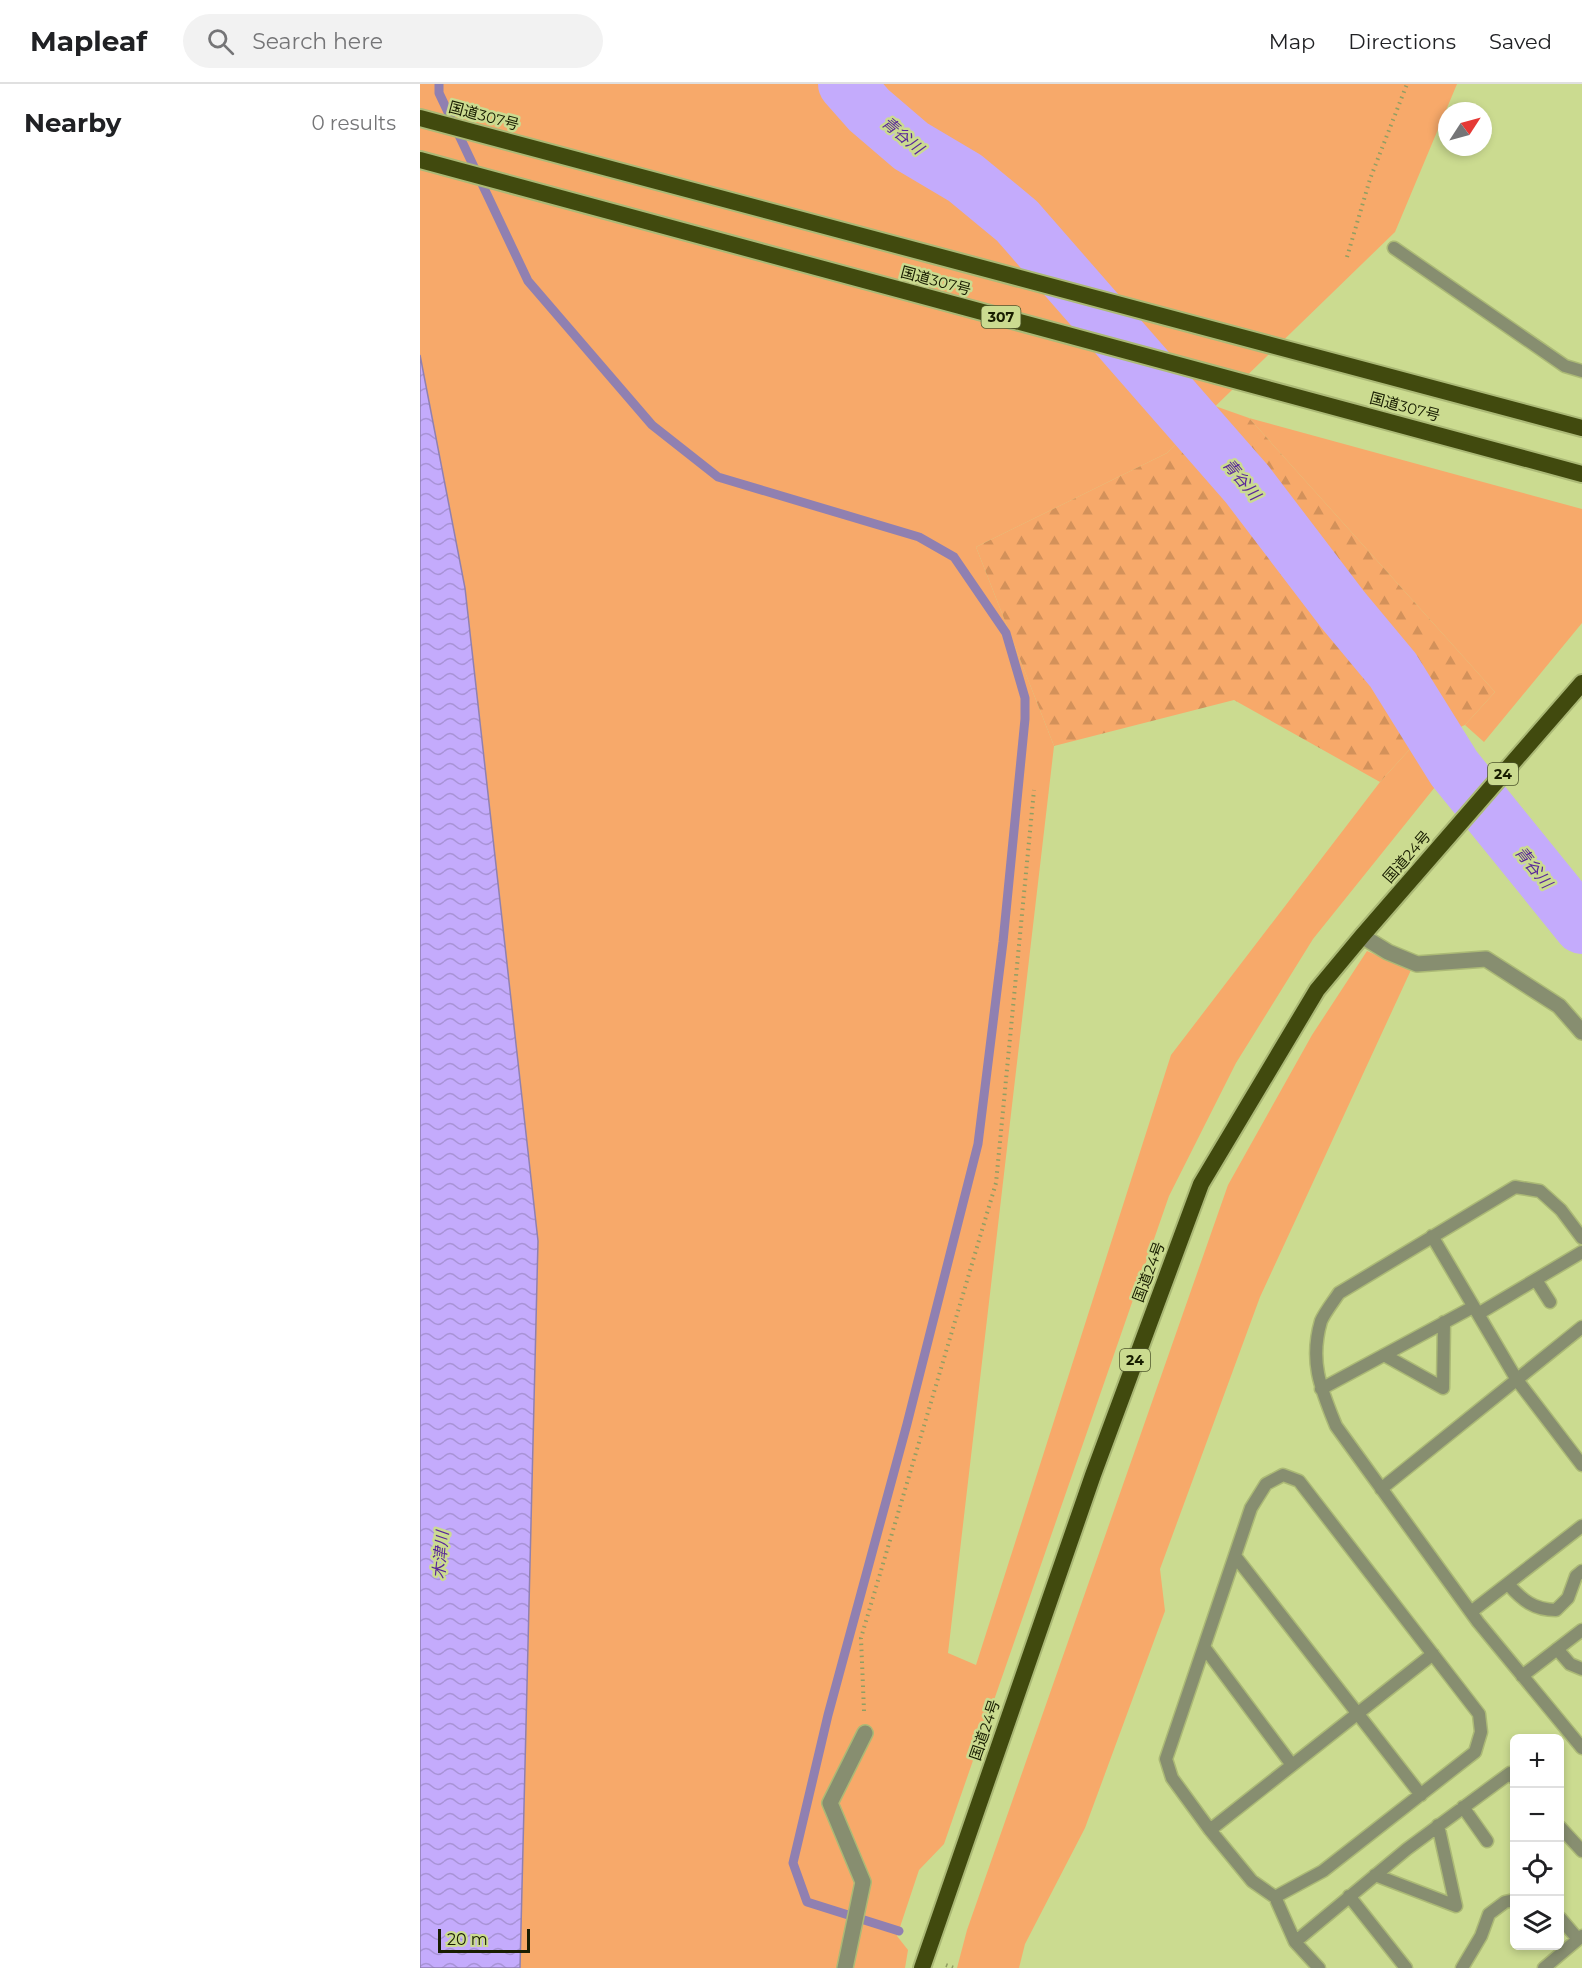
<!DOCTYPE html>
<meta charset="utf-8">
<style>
body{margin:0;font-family:Montserrat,"Noto Sans JP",sans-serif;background:#f2f2f2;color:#202124}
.controls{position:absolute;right:18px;bottom:18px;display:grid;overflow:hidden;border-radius:9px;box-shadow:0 3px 9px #0003}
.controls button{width:54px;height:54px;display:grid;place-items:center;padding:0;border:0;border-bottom:2px solid #e0e0e0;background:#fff;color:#202124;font:30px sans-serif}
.compass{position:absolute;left:1018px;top:18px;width:54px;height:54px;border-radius:50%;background:#fff;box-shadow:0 3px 9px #0003;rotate:54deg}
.scale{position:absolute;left:18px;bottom:15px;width:92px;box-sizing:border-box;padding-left:6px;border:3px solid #181d01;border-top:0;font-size:16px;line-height:21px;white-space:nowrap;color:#181d01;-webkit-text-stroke:4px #cbdb90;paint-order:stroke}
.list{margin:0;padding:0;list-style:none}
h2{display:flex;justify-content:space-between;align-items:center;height:78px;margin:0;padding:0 24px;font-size:26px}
h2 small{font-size:20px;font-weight:400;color:#757577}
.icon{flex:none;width:33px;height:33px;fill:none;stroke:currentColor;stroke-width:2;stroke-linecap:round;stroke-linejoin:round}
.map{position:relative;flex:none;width:1162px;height:1884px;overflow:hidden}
header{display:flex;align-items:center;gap:36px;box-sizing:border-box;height:84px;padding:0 30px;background:#fff;border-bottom:2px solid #e0e0e0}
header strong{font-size:28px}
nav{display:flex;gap:33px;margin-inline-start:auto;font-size:21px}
.search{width:420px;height:54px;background:#f2f2f2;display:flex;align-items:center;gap:15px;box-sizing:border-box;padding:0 21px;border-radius:33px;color:#757577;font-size:22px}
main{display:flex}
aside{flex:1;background:#fff}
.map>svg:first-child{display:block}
</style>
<header>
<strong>Mapleaf</strong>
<div class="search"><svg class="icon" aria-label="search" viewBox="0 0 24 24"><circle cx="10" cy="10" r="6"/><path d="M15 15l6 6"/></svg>Search here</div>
<nav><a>Map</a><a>Directions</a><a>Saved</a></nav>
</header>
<main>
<aside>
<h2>Nearby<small>0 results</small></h2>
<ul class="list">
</ul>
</aside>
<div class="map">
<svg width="1162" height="1884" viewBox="0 0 1162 1884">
<defs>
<pattern id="forest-firs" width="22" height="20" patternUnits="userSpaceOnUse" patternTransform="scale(1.5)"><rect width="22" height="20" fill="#f7a96a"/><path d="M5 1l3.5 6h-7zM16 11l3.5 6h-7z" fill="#d3915a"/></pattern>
<pattern id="water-waves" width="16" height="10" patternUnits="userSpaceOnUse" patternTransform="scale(1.5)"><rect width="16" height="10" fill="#c4abfc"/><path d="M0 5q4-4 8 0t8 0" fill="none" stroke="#a893d6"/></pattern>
</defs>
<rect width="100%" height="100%" fill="#cbdb90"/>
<!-- grass -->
<path fill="#f7a96a" d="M0,0H1037L975,148L747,369L556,463L634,662L528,1569L556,1581L751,971L960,698L990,665L1015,703L893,855L816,979L749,1112L524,1760L499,1786L477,1852L488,1866L485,1884H100L118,1157L45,504L0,271Z
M829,334L1162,425V539L1064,658L1045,641L1075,608Z
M947,867L991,886L840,1213L740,1485L745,1527L665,1744L605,1860L599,1884H537L547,1846L808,1101L892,951Z"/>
<!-- forest -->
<path fill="url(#forest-firs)" d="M795,322L829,334L1075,608L1045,641L990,665L960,698L814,616L634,662L556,463L747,369Z"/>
<!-- water -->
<path fill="url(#water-waves)" stroke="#9080b1" stroke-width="1.5" d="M0,271L45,504L118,1157L100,1884H0Z"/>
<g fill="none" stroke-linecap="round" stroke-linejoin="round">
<!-- stream -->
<path stroke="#9080b1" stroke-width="9" d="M19,0V9L108,197L232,341L298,393L499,453L534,473L586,549L605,614V635L583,858L558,1060L487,1340L408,1631L373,1779L387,1818L479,1847"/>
<!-- river -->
<path stroke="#c4abfc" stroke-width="56" d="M426,0L449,26L491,62L545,94L597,137L827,400L923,526L973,586L1034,684L1162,842"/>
<!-- service casing -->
<g stroke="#abb976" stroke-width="15">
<path id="service" d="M974,164L1145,282L1162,287
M1012,1152L1097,1296L1162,1381
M1162,1154L1141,1126L1120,1107L1095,1103L919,1209C913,1218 905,1228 901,1237C889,1278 901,1305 916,1342L1058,1538L1162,1664
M1116,1196L1130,1218
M1058,1230L1162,1168
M964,1271L1023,1304L1024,1238
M901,1305L1053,1223
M863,1391L879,1397L1059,1630L1061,1648L1055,1668L903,1787L855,1813L832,1797L790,1746L752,1694L746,1675L831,1424L846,1400Z
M961,1405L1162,1243
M815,1472L1001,1711
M1088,1500C1102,1516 1114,1526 1136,1526L1148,1514L1156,1492L1162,1487
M1051,1528L1162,1442
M784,1563L872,1681
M1137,1565L1150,1580L1162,1585
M1102,1592L1162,1546
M1043,1723L1067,1757
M1140,1743L1162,1767
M790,1746L1013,1570
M955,1791L1036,1822L1018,1741
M929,1812L986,1884
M855,1813L875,1858L899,1884
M1140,1834L1158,1855
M875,1858L987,1765L1090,1689L1094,1694
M1042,1884L1061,1852L1069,1830L1085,1818L1094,1816
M1124,1884L1162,1852"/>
</g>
<!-- minor casing -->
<g stroke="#abb976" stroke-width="18">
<path id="minor" d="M942,852L968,868L997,880L1066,875L1139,922L1162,948
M425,1884L443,1798L410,1719L445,1649"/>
</g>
<!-- trunk casing -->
<g stroke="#abb976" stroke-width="20">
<path id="trunk" d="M0,34L1162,344
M0,76L1162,390
M502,1884L673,1391L781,1100L897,906L942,852L1162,599"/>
</g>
<!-- path -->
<path stroke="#919e62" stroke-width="4" stroke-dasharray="1.5 4.5" stroke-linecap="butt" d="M927,173L950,95L987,0
M444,1627L441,1554L576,1099L614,706
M526,1881L534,1884"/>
<!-- service -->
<use href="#service" stroke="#878e70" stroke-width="12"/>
<!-- minor -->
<use href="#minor" stroke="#878e70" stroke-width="15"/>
<!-- trunk -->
<use href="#trunk" stroke="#414a0e" stroke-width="16"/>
</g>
<g text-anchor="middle" stroke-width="5" stroke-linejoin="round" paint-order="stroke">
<!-- shield labels -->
<g fill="#cbdb90" stroke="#4e562c" stroke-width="1.5">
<rect x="561.5" y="222" width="39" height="22" rx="4.5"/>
<rect x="1068" y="679" width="30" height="22" rx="4.5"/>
<rect x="700" y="1265" width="30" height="22" rx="4.5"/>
</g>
<g font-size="14" font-weight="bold" fill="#181d01">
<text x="581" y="238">307</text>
<text x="1083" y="695">24</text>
<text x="715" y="1281">24</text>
</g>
<!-- street labels -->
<g font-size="15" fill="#181d01" stroke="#cbdb90">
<text transform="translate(64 32) rotate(15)" y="5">国道307号</text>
<text transform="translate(516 197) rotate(15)" y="5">国道307号</text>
<text transform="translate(985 323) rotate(15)" y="5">国道307号</text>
<text transform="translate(987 773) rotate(-49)" y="5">国道24号</text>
<text transform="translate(729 1188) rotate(-69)" y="5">国道24号</text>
<text transform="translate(565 1646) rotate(-71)" y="5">国道24号</text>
</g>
<!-- water labels -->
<g font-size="16" font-style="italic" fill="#59279a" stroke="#cbdb90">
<text transform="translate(483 51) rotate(40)" y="6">青谷川</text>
<text transform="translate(822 395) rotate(50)" y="6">青谷川</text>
<text transform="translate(1114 783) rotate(51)" y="6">青谷川</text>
<text transform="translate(20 1471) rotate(-85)" y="6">木津川</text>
</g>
</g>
</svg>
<div class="controls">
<button>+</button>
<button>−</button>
<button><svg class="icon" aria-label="locate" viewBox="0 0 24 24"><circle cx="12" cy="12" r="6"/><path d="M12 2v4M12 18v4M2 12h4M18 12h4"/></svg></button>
<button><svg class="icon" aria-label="layers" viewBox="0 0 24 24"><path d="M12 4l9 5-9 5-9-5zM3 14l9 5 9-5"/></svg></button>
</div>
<svg class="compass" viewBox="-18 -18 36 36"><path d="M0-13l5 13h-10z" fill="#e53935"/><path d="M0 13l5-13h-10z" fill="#757577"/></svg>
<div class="scale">20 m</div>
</div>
</main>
